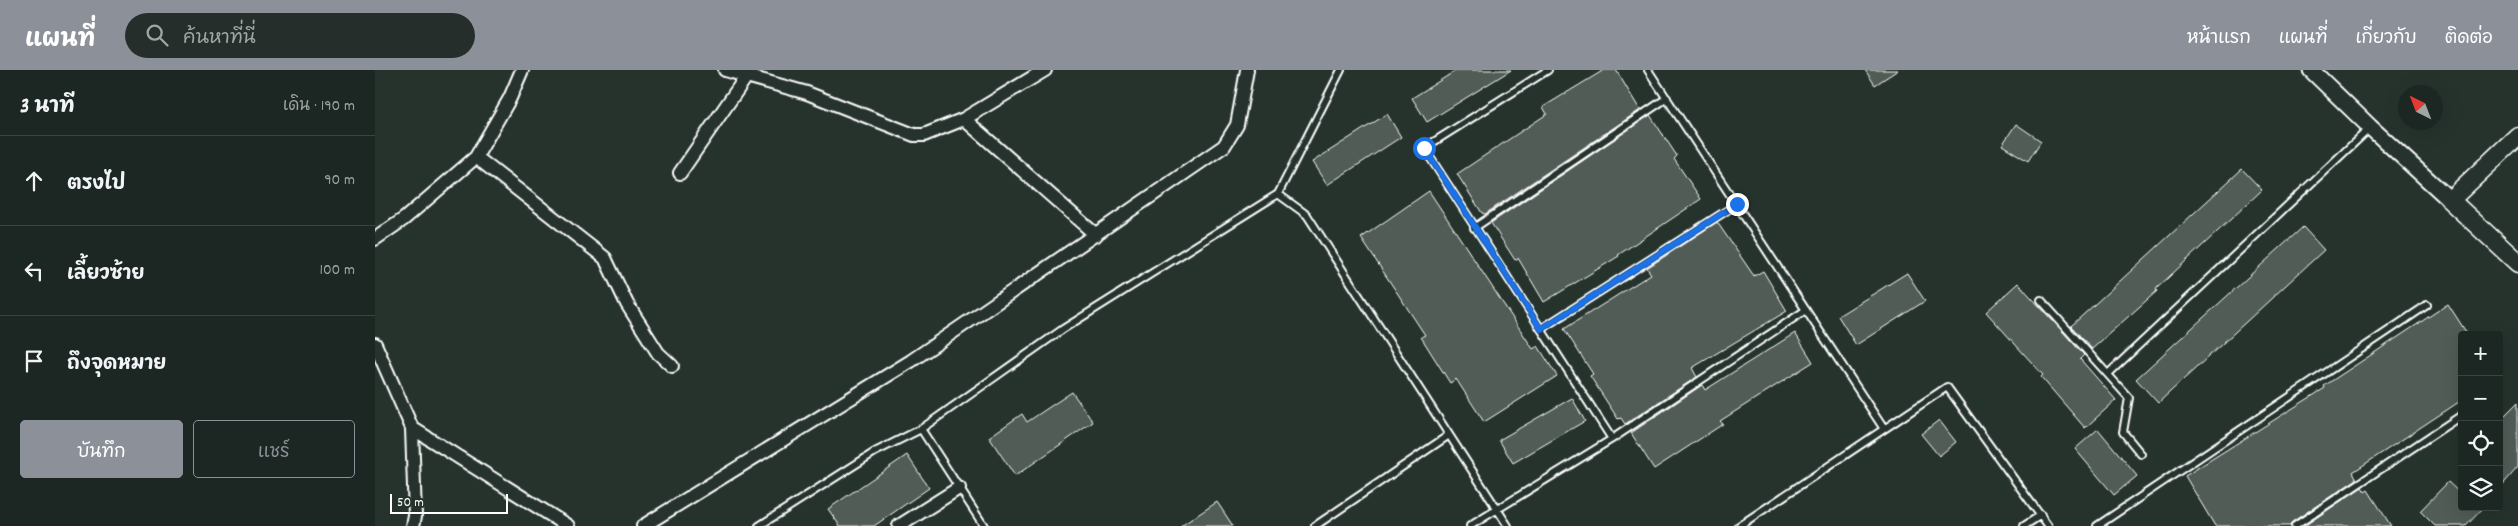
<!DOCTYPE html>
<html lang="th">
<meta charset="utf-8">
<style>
body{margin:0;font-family:Dekko,"Playpen Sans Thai",sans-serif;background:#252e2a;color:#f1f3f6}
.controls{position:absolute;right:15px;bottom:15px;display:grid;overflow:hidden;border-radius:5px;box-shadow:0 5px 20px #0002}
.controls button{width:45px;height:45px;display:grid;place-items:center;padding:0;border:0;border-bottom:1px solid #3a4340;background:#1c2622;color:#f1f3f6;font:25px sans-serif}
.compass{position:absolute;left:2023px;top:15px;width:45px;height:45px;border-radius:50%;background:#1c2622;box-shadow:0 5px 20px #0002;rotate:318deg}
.scale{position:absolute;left:15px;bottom:12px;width:118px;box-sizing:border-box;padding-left:5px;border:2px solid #fff;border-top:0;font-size:14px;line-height:18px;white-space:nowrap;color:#fff;-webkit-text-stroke:4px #26332d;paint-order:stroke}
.stop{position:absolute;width:15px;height:15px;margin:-11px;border:4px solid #1a73e8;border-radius:50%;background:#fff}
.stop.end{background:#1a73e8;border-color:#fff;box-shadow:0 1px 5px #0008}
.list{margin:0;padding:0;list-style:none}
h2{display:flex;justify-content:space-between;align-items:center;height:65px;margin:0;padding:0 20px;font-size:21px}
h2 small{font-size:16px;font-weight:400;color:#a0a5a5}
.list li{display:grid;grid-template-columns:32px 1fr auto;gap:15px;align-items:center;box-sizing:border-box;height:90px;padding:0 20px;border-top:1px solid #3a4340}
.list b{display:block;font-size:19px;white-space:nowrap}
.list em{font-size:16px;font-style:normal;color:#a0a5a5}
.actions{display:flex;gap:10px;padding:15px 20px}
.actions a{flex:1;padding:11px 0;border:1px solid #8c9099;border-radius:5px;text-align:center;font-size:18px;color:#8c9099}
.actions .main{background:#8c9099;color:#fff}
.icon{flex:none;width:28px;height:28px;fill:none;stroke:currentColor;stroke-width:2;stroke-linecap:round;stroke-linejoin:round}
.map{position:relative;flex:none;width:2143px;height:456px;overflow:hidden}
header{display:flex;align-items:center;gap:30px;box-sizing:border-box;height:70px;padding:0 25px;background:#8c9099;color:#fff}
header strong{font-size:24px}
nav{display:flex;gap:28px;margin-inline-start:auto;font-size:18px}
.search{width:350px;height:45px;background:#252e2a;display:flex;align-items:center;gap:12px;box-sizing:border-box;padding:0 18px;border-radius:28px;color:#a0a5a5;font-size:19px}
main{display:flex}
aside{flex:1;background:#1c2622}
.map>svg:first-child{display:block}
</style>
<header>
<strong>แผนที่</strong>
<div class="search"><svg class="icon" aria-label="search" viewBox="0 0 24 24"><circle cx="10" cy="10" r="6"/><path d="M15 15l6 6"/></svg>ค้นหาที่นี่</div>
<nav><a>หน้าแรก</a><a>แผนที่</a><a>เกี่ยวกับ</a><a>ติดต่อ</a></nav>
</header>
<main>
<aside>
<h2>3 นาที<small>เดิน · 190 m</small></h2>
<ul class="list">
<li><svg class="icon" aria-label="ahead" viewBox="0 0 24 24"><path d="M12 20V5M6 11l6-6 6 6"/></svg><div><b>ตรงไป</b></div><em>90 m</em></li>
<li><svg class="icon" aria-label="left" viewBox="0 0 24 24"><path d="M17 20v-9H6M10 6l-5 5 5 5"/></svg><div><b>เลี้ยวซ้าย</b></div><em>100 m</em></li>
<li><svg class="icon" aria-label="arrive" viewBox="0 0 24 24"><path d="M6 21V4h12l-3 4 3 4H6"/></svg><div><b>ถึงจุดหมาย</b></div></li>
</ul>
<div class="actions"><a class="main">บันทึก</a><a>แชร์</a></div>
</aside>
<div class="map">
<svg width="2143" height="456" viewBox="0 0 2143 456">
<rect width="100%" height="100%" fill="#26332d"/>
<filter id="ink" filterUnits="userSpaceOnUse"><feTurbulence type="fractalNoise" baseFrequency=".02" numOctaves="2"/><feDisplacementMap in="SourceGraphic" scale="10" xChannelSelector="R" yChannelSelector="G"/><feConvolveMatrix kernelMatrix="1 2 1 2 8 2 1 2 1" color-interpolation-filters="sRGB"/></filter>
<g filter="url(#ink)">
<!-- building -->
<path fill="#515c57" stroke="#fff" d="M1082,0H1136L1052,52L1037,28Z
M1229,0H1241L1265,40L1110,144L1107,143L1082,104L1172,44L1168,37Z
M1490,0H1523L1500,15Z
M1012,44L1026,67L952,115L937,92Z
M1275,45L1302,86L1299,89L1326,129L1243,185L1244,186L1169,232L1143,188L1140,190L1116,153Z
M1641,54L1666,71L1653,91L1627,75Z
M1867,99L1887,120L1781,219L1782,221L1717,279L1696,256Z
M1054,121L1158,279L1163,276L1182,306L1109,352L1081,309L1075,313L1046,267L1050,265L986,168Z
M1342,152L1379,206L1388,201L1412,241L1317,298L1322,307L1250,354L1246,348L1243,349L1215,306L1218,304L1189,259L1276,204L1272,198Z
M1928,157L1949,180L1783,333L1761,309Z
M1532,203L1550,231L1481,275L1463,246Z
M1643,213L1709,285L1705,289L1741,330L1710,358L1666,307L1668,305L1611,242Z
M2073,234L2093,265H2087V330L1978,402L1982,409L1917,452L1915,456H1840L1810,406L1950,318L1949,316Z
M1420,263L1438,292L1345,351L1348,354L1279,399L1256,363L1327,315L1330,320Z
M697,322L718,352L640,406L614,367L647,344L652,352Z
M1197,328L1210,351L1138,393L1124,370Z
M2143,332V397L2124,419V351Z
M1564,350L1581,372L1564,386L1546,364Z
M1723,359L1762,406L1739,425L1700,379Z
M532,385L554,418L499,456H465L453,439Z
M2073,412L2087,425V437H2109L2091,456H2060L2045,441Z
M1987,417L1990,422L1993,420L2016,456H1929Z
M842,432L858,456H806Z"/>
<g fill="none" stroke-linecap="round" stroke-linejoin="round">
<!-- service casing -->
<g stroke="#fff" stroke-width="10">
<path id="service" d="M1173,0L1049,78L1237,369
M1273,0L1509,359
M903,124L932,145L1133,456
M1099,158L1292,28
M1666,230L1754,328L1748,362L1766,384
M1166,259L1362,134
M1734,303L1995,58
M546,359L609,456
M384,456L500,382L546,359L688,259L903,124L966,0
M940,456L1074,365
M1095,456L1237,369L1431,240
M1364,456L1572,317L1673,456
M1649,456L1666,445
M1722,456L2052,235
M1920,456L2087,345"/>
</g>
<!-- minor casing -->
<g stroke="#fff" stroke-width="16">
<path id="minor" d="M350,0L432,23L539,65H549L589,49L721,165
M589,49L670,0
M101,87L230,188L252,234L283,283L297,296
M305,103L371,7
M0,169L29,149L101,87L135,28L147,0
M0,274L37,358L193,456
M37,358L40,446L38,456
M268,456L536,291L849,76L862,55L872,0
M524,456L584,418"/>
</g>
<!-- tertiary casing -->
<g stroke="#fff" stroke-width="19">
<path id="tertiary" d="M1936,0L1995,57L2075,130"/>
</g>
<!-- secondary casing -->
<g stroke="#fff" stroke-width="21">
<path id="secondary" d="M2143,66L2075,130L2143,193"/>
</g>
<!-- service -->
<use href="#service" stroke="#26332d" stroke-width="6"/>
<!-- minor -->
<use href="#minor" stroke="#26332d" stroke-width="12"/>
<!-- tertiary -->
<use href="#tertiary" stroke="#26332d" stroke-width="15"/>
<!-- secondary -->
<use href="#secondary" stroke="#26332d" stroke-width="18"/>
</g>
</g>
<g fill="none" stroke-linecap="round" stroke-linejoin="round" filter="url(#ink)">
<!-- route -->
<path stroke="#1a73e8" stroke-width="6" d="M1049,78L1166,259L1362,134"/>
</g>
</svg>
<div class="controls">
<button>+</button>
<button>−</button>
<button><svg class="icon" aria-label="locate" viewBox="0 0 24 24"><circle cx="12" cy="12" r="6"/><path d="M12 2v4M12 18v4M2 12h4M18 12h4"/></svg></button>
<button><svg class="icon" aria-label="layers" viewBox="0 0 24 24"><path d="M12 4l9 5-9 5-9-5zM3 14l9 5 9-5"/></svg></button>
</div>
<svg class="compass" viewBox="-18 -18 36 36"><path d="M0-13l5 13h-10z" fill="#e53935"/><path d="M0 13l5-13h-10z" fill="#a0a5a5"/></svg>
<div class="scale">50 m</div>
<div class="stop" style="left:1049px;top:78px"></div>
<div class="stop end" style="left:1362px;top:134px"></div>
</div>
</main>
